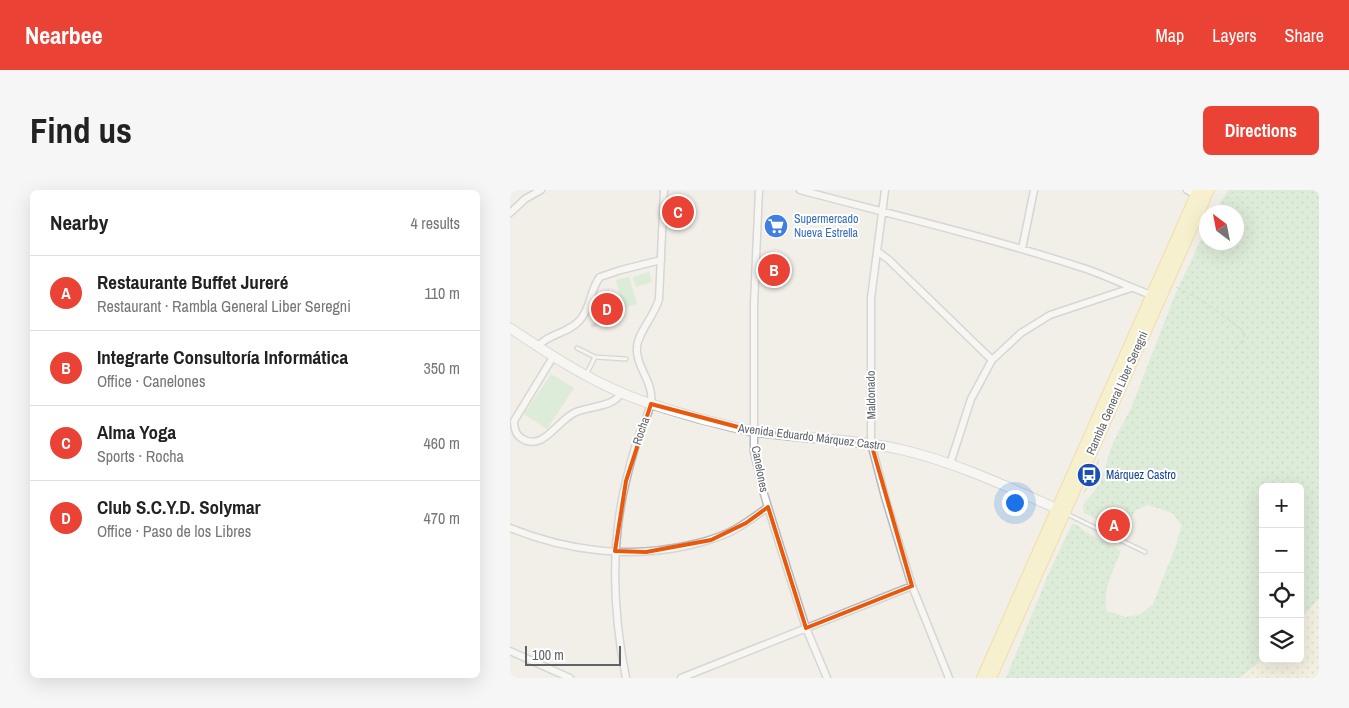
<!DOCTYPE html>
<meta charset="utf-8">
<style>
body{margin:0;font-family:"Archivo Narrow",sans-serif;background:#f6f6f6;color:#222}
.controls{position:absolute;right:15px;bottom:15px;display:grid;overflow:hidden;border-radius:8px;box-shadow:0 5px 20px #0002}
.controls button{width:45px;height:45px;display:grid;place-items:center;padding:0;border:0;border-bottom:1px solid #e0e0e0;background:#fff;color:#222;font:25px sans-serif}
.compass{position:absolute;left:689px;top:15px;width:45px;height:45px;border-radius:50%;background:#fff;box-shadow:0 5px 20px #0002;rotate:328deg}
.scale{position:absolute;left:15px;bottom:12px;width:96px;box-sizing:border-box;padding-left:5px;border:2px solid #5f6368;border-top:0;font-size:14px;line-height:18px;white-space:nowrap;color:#5f6368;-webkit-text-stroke:4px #fff;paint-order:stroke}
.you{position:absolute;left:504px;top:312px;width:18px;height:18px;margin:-12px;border:4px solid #fff;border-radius:50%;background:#1a73e8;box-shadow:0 0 0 8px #1a73e833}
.badge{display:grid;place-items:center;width:32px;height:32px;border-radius:50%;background:#ea4335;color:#fff;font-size:16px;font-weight:700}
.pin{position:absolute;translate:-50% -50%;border:2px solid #fff;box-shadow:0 1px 5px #0006}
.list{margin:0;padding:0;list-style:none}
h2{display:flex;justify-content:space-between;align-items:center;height:65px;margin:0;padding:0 20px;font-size:21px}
h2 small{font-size:16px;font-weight:400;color:#767676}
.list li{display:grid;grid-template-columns:32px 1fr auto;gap:15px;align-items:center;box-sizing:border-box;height:75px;padding:0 20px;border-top:1px solid #e0e0e0}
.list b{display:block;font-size:19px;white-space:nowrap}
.list p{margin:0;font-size:16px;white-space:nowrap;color:#767676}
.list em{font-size:16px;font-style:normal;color:#767676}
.icon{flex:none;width:28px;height:28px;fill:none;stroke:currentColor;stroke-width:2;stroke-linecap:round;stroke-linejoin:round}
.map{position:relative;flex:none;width:809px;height:488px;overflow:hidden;border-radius:8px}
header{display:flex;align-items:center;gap:30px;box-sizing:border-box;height:70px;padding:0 25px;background:#ea4335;color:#fff}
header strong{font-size:24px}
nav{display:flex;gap:28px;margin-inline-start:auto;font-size:18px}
.intro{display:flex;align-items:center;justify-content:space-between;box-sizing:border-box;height:120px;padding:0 30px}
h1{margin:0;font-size:35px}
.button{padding:12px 22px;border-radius:8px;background:#ea4335;color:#fff;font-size:18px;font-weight:700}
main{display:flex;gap:30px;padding:0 30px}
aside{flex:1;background:#fff;border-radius:8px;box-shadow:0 5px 20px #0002}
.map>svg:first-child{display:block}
</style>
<header>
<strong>Nearbee</strong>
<nav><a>Map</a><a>Layers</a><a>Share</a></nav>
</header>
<div class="intro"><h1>Find us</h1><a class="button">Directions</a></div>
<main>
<aside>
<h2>Nearby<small>4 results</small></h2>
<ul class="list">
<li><span class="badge">A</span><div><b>Restaurante Buffet Jureré</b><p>Restaurant · Rambla General Liber Seregni</p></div><em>110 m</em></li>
<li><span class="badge">B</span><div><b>Integrarte Consultoría Informática</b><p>Office · Canelones</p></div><em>350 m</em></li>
<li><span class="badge">C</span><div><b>Alma Yoga</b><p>Sports · Rocha</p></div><em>460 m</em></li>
<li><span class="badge">D</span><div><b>Club S.C.Y.D. Solymar</b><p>Office · Paso de los Libres</p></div><em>470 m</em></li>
</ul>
</aside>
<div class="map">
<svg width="809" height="488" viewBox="0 0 809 488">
<defs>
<pattern id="grass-dots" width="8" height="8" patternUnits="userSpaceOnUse" patternTransform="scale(1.25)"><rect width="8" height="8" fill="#c5e8c5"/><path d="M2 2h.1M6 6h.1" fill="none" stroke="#a3c0a4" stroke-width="1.8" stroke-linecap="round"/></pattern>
<pattern id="sand-dots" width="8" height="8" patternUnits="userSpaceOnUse" patternTransform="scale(1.25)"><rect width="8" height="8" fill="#fbf3d9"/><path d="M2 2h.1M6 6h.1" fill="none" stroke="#cec8b4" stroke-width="1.8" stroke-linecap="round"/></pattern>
</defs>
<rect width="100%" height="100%" fill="#f1efe8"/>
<!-- grass -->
<path fill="url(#grass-dots)" d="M718,0H809V409L790,429V297H753V469L730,488H496L538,385L562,334C569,334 570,338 575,342C587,349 600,353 611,361C603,381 592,400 597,421L616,427L631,424L643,414L665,358L672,335L662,323L638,315L626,320L617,335L605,338L574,323L573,315L590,294L602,255L622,216L665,105L696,39V52H726V22H705Z"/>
<!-- sand -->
<path fill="url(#sand-dots)" d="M809,409V488H730L753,469H790V429Z"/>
<!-- pitch -->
<path fill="#c5e8c5" d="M139,82L142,92L126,97L123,87Z
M119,87L127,114L113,118L106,90Z
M41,184L64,198L37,239L14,224Z"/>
<!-- building -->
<path fill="#cccac5" stroke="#d6d1c6" d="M100,104L107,130L82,137L81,135L91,130L92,127L87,111L89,107Z"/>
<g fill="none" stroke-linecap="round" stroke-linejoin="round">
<!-- lane casing -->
<g stroke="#b5b8bc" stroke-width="5.5">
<path id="lane" d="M67,158L85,167
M77,183L85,167L116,169
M557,324L635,362"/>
</g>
<!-- street casing -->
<g stroke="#b5b8bc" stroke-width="9">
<path id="street" d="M249,0L244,114V261L254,304L270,356L296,438L317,488
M290,0C383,25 478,47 570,77C595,85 617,96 641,105
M375,0L361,108V253L375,307L402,396L439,488
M677,0L686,5
M0,23L15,9L31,0
M512,59L524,0
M367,61L379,70L482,170
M27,157C39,143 58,144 70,130C81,118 80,99 90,87L111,80L151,70
M43,167L4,231C4,238 5,244 11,248C33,263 47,230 66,222C80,216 104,217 111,203
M440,274L461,209L482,170L511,143L540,125L621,98
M0,338C57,361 120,369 180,355C194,352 207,348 220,342C234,335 246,326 258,317
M0,461L60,488
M116,488C103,423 100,356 116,291C119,278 123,264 127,251C131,238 139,225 141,212C144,192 125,176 127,157C128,142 145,125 149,109L154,0
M171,488L402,396"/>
</g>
<!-- secondary casing -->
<g stroke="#b6babf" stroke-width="11">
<path id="secondary" d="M0,138C36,162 72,186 112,203C137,214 164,221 191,229C208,233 225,238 242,241C292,249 343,248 393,260C448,273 500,298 552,321"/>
</g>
<!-- primary casing -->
<g stroke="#f2c960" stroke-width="12">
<path id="primary" d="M472,488L688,0
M481,488L699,0"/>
</g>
<!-- path -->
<path stroke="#9cc7a9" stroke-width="1" stroke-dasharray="5 2.5" stroke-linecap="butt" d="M666,97L693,111L734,141C736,150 730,154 723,160
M574,302L579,295L589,269"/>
<!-- lane -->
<use href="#lane" stroke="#fff" stroke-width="3"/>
<!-- street -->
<use href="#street" stroke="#fff" stroke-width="6"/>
<!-- secondary -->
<use href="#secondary" stroke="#fff" stroke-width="9"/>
<!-- primary -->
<use href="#primary" stroke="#fff2af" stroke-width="10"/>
</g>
<!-- marked area -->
<path d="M0 0H809V488H0ZM141,214L243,241L361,253L402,396L296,438L258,317L236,333L201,350L136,362L105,361L116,291Z" fill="#f1efe8" fill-opacity=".55" fill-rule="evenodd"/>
<path fill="none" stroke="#e8590c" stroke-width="4" stroke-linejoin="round" d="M141,214L243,241L361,253L402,396L296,438L258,317L236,333L201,350L136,362L105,361L116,291Z"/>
<!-- icons -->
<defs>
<g id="supermarket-disc" transform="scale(1.25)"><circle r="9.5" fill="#3f7fe0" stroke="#fff"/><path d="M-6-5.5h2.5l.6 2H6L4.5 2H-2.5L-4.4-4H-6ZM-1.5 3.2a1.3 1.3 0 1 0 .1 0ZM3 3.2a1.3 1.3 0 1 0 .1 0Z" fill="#fff"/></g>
<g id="bus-disc" transform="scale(1.25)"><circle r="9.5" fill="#1a4fb4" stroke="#fff"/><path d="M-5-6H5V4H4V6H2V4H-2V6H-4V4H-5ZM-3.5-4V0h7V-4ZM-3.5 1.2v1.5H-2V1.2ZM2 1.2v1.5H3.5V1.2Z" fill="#fff"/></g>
</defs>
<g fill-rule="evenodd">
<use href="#supermarket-disc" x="266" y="36"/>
<use href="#bus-disc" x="579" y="285"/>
</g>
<g text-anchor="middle" stroke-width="4" stroke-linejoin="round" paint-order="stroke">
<!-- shop labels -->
<g font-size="12" fill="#366cbe" stroke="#fff" text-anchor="start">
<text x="284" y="33">Supermercado<tspan x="284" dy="14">Nueva Estrella</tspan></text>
</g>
<!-- street labels -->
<g font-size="12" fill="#5f6368" stroke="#fff">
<text transform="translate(607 203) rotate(-66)" y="4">Rambla General Liber Seregni</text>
<text transform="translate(361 205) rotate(-91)" y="4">Maldonado</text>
<text transform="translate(131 241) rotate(-71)" y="4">Rocha</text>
<text transform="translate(302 247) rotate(7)" y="4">Avenida Eduardo Márquez Castro</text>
<text transform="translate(250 279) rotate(79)" y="4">Canelones</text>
</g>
<!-- transit labels -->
<g font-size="12" fill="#164399" stroke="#fff" text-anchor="start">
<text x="596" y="289">Márquez Castro</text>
</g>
</g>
</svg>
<div class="controls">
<button>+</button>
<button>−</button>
<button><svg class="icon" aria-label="locate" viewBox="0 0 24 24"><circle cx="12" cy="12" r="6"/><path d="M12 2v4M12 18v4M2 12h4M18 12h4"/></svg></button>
<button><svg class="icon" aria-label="layers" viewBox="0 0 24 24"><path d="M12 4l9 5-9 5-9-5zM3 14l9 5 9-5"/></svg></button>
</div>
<svg class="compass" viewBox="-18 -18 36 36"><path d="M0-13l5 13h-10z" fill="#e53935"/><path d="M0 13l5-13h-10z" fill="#767676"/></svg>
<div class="scale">100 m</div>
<div class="you"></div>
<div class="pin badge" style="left:604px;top:335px">A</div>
<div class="pin badge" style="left:264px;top:80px">B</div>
<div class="pin badge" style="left:168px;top:22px">C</div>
<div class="pin badge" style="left:97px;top:119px">D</div>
</div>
</main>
